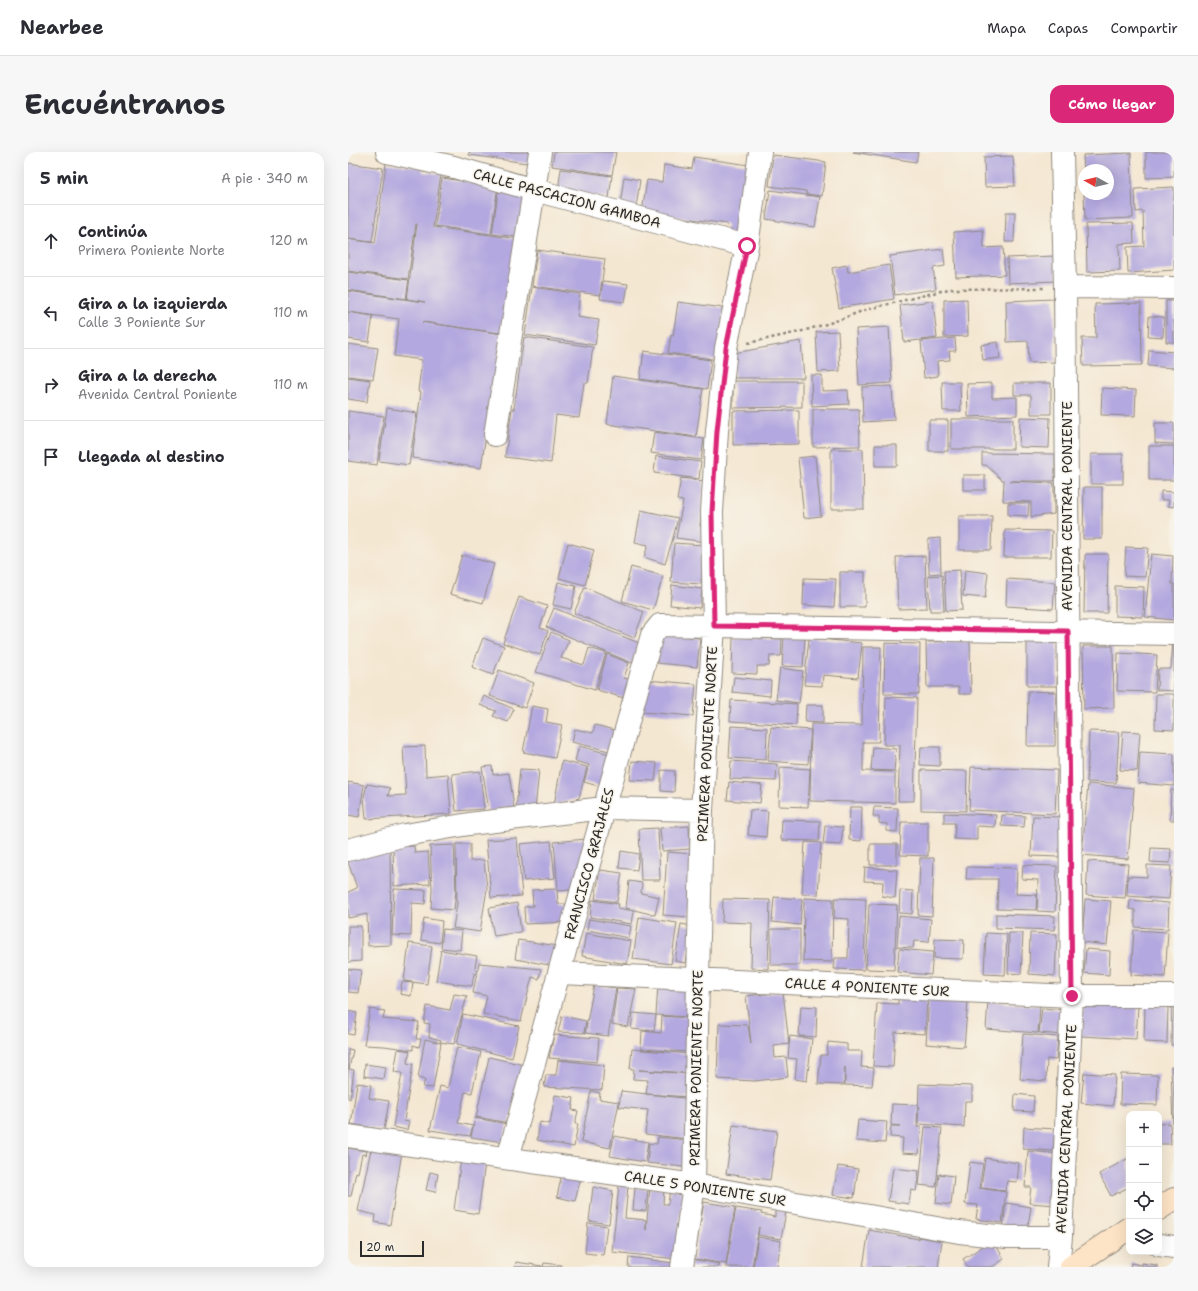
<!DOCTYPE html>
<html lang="es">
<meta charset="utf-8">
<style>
body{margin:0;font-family:"Shantell Sans",sans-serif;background:#f7f7f7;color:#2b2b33}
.controls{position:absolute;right:12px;bottom:12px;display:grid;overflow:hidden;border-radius:8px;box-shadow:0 4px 16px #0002}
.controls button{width:36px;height:36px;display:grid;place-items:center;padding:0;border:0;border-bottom:1px solid #e1e1e2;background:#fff;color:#2b2b33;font:20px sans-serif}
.compass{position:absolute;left:730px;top:12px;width:36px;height:36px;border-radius:50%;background:#fff;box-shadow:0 4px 16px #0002;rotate:278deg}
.scale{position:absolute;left:12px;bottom:10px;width:64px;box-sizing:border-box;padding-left:4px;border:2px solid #2b2b2b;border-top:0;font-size:11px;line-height:14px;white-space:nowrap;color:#2b2b2b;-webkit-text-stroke:3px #f7f3e8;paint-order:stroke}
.stop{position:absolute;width:12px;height:12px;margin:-9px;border:3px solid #db2777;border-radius:50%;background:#fff}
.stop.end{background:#db2777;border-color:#fff;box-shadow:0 1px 4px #0008}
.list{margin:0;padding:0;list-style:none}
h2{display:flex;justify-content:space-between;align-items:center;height:52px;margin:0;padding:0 16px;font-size:17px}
h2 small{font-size:13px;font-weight:400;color:#7c7c81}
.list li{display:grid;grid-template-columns:26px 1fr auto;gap:12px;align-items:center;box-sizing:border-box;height:72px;padding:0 16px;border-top:1px solid #e1e1e2}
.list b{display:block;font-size:15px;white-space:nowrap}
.list p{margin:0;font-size:13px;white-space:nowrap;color:#7c7c81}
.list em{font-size:13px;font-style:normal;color:#7c7c81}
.icon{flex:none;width:22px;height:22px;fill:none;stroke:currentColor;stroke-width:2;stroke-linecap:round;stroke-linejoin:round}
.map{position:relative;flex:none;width:826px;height:1115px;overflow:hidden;border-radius:12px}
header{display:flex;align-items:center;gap:24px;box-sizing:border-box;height:56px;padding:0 20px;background:#fff;border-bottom:1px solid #e1e1e2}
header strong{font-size:19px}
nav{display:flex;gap:22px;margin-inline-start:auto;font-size:14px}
.intro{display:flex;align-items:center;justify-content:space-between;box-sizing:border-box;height:96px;padding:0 24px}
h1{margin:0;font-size:28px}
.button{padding:10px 18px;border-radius:12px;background:#db2777;color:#fff;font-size:14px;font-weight:700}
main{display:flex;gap:24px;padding:0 24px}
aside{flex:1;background:#fff;border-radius:12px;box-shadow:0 4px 16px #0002}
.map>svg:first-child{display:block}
</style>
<header>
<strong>Nearbee</strong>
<nav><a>Mapa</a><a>Capas</a><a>Compartir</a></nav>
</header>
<div class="intro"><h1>Encuéntranos</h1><a class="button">Cómo llegar</a></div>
<main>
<aside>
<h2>5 min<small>A pie · 340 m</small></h2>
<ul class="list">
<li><svg class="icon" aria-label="ahead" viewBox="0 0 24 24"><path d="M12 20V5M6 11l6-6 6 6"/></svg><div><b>Continúa</b><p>Primera Poniente Norte</p></div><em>120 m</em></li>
<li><svg class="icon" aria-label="left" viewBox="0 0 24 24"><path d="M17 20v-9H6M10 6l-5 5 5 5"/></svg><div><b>Gira a la izquierda</b><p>Calle 3 Poniente Sur</p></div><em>110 m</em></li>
<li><svg class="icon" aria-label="right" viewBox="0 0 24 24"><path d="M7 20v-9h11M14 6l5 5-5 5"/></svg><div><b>Gira a la derecha</b><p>Avenida Central Poniente</p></div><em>110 m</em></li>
<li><svg class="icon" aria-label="arrive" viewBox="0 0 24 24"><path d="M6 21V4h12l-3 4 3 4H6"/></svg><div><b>Llegada al destino</b></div></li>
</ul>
</aside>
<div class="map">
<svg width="826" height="1115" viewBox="0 0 826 1115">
<rect width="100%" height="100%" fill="#f7f3e8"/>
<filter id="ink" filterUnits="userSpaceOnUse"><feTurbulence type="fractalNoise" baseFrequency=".025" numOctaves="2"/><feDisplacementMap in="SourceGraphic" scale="8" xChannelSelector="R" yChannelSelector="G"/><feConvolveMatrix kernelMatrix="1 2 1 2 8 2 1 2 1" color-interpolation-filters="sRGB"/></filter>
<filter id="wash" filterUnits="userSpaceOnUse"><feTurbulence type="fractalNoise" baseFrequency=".012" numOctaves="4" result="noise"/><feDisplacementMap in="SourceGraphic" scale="16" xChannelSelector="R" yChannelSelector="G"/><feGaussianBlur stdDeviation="0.9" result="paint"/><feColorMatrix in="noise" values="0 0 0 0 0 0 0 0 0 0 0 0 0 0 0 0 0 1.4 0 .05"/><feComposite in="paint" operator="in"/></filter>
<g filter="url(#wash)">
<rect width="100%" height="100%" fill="#f4e7d2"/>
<g id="blocks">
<!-- building -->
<path fill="#b3a8df" d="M121,0H187L186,12L121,3Z
M206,0H268L264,23L204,14Z
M505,0H570L568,10Z
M798,0H826V25L798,26Z
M783,1L785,66L737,68L736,42H760V18H736L735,3Z
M425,3L478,10L474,44L458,42V39L421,34Z
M665,4L667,34L637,35L636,5Z
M346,5L401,13L392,82L378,80L379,72L294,60L299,28L314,30L316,13L344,17Z
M0,11L35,16L24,90L0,87Z
M38,11L75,16V20L93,22L85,75L171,87L158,182L74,170L155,182L143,250L133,316L64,306L73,240L70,239L74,208L46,204L51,167L0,160V139L77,150L59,147L69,72H68L60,127L0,119V87L27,91Z
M213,17L264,24L261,46L210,39Z
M276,25L292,28L288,56L272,54Z
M94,26L150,34L143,82L87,74Z
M826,35V118L780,121L779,95L796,94L795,59L788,60L787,37Z
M422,38L472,45L467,75L418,67Z
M150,40L177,44L171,85L144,82Z
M658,60H667L666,90H657Z
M785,71L786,91L771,92L772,119L739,120L738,72Z
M635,78L636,96L655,95L657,123L608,125L606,80Z
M595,97L597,114L585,116L588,137L547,143L542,104Z
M189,98L257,107L252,143L184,134Z
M708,104L709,129L660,131L659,106Z
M499,113L500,120L541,113L546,147L491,156L484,116Z
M0,120L61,128L58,147L0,138Z
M255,129L280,132L277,150L252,147Z
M184,135L232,142L229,165L251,168L247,193L177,183Z
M619,147L620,184L596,185V148Z
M706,147L707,210L681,211L680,189L659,190L658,149Z
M585,149L589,186L556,190L552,153Z
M818,149H826V190H818Z
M330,150L376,156L371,208L320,201L323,183L325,184Z
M793,151L794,213L735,214L734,186H748L747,152Z
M0,160L25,164L21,190L0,187Z
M801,164L816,165L815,185L800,184Z
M541,175L544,231L511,233L508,177Z
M490,179L492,219L470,220L468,180Z
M176,185L245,195L240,231H236L231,266L208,263L203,311L157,305L164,257H166Z
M607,186L608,199H601L602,208L589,209L590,224L576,226L573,189Z
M453,189L456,226H386V201Z
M650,190L652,206L635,208L633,193Z
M0,192L30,196L25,227L0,224Z
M801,198L826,200V216L800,214Z
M296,199L363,208L359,237L292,227Z
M463,223H474V239L500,238L501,252L464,254Z
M265,224L355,237L348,285L259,272Z
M0,225L22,228L19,250L0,247Z
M385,229H454V255L385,256Z
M594,230H612L613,259H595Z
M644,231V246L669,245V263L620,265L619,232Z
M666,231H703V262H683V243H666Z
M544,234L546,268L515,270L514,235Z
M754,236L788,238L787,264L753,263Z
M39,256L69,261L61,313L31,309Z
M465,257H511L512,294L465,295Z
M451,258V292L385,293V259Z
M0,259L36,264L29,313L0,309Z
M672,265L702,266L701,296L671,295Z
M603,267H665V297H603Z
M581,268H600V299H581Z
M807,271H826V292L807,291Z
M306,280L356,287L353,308L303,301Z
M527,293H549V314H527Z
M801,294H826V328H801Z
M483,297H515L516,357H483Z
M634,301L707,302V329H662L706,331V362L683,365V350L655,349L656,328H654L638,313H634Z
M743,302H775V332H743Z
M308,304L353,310L351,327L306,321Z
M467,304L473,364L456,366L450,306Z
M615,323H637V338H615Z
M333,326L356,329L352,374L360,375L358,390L328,386L335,349L329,348Z
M736,335H754V387H735Z
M813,339L826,340V355L820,354L821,348H813Z
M660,351H681L680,364L660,363Z
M293,358L330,366L325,386L317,412L296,405L300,393L287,390Z
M611,364H644L643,398H611Z
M657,378L704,379L703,405H656Z
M592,386L593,421L581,422L580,387Z
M220,391L246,398L237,433L211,426Z
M326,391L356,393L353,432L323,430Z
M778,395L800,396L797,425L776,424Z
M738,402H760L759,461H736L737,404Z
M803,402L825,404L824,432H826V468L797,465Z
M114,403L146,412L135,451L102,442Z
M577,404L579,456L550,457L548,405Z
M283,415L315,424L305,458L274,449Z
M612,418L614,458L598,459L596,419Z
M617,418L640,421L637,446L615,444Z
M492,420H517V455H492Z
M594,423L596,459H582L580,424Z
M456,426L488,427L486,455L455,453Z
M659,427L707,430L705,457L658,454Z
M210,430L228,434L223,457L205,453Z
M324,433L354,437L352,456L322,453Z
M767,434L796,435L795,465L767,464Z
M237,435L296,460L286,486L226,461Z
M171,445L199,454L192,476L200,479L192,503L155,491Z
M206,456L291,491L284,511L198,475Z
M203,480L221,488L213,506L236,513L241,496L258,501L247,538L188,520Z
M312,482L352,486L349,515L309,511Z
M385,485L434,487L433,504H422L421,514H409V522L384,521Z
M135,486L156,494L145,523L124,515Z
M436,486L457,487L455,515L434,514Z
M461,486L514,491L510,526L475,523L474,534L456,533Z
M622,489L623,542H611V535H579L578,490Z
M679,489H710L709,534H679Z
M825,489H826V539L809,538L810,517H823Z
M537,491L572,492L571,542H536Z
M735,494H765L766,556L736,557Z
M515,495H533L531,590H515V619L547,620V651L462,649L463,572L514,573Z
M770,501L809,503L807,540L769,539Z
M259,502L281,511L276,526L284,528L279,547L249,538Z
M432,516L455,519L451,551L428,548Z
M151,518L186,531L177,556L142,544Z
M386,525L423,529L422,544L384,540Z
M297,528L348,532L345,564L295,560Z
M680,539L708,540L707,594H679Z
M808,542H826V578L807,577Z
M136,544L166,557L160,570L145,564L148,559L132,553Z
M538,545L569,546L566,649H550L552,593H536Z
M383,548L449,552L448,573L382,569Z
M458,553H475V571L457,570Z
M184,554L200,557L198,570L214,573L207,606L175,600Z
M247,573L270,579L265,600L224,590L227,577L245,581Z
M383,574L419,576L418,608L381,606Z
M423,575L463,578L460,612L420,609Z
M741,579L771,580L768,631L739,630Z
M775,579L792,580L789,619L772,618Z
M77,594L78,624L100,622L103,662L18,667L16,645L19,632L42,636L40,644L58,643L55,595Z
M231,594L266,603L257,636L236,630L241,613L227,609Z
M525,595L548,597L546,619L523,618Z
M573,595H592V614L572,613Z
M792,600L826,602V634L790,631Z
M214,609L239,615L231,646L206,653Z
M284,609L309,611L307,629L282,628Z
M383,609L429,612L428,629L382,627Z
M144,614L145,623L161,621L166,655L141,659L134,615Z
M432,615L462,617L460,655L431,654Z
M623,615L709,618L707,662L621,658Z
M172,617L191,618L187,658L168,657Z
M313,618L327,619L326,640L313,639Z
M573,618L619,619L618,659L573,658Z
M132,619L136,657L108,659L104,622Z
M0,630L16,633L11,665L0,663Z
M381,630L414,633L412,651L379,648Z
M740,632L786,636L780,707L734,703Z
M823,638H826V668H822Z
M502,655H514L513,689L501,688Z
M526,655L550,656L549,680L539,679V672L531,671V664H525Z
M402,658L420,659L418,685L400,683Z
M596,661L648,663L647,675L629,674V688L606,687L607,671H596Z
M654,663L677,664L676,675L653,674Z
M685,664L713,665L711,705L683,704Z
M434,668L472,669L471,689L433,688Z
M553,670H580V704L552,703Z
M341,674L342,697L314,699L312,676Z
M477,674L495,675L493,693L475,692Z
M310,676L312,728H293L291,677Z
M169,686L174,744L143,746L138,688Z
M238,687L232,737L210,739L206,690Z
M203,689L207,726L176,729L172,692Z
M457,690L473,691L470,743L454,742Z
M108,692H122V709L136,708L139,737L132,780L105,776L109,752Z
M522,692H549V713H522Z
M106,693L108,739L106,758L83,756L84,737L82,694Z
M66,694L67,701L80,700L82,732L46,734L45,695Z
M42,695L43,793L20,794L19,762L0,766V740L9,736L0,710V703Z
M803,696L823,697L822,711L802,710Z
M273,699L291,702L289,718L271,716Z
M319,700L345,702L341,765L315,763Z
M572,706H586L584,764L570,763Z
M740,709L780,712L777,746L738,743Z
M675,713L709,714L707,760L689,759L690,728L674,727Z
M799,713L823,714L821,747L779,744L780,724L799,725Z
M517,715L549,718L547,746L534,744L535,730L516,729Z
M619,715L669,716L668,742L689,743L688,758L649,757L650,727H618Z
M252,718L274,721L269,750L247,747Z
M281,729L294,731L293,741L311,745L307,763L278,756Z
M46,737L78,738L77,752L64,751L63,784L44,783Z
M209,737L210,752H222L218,770L177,772L176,755L185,754L184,738Z
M552,738L565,739L564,762L551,761Z
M426,745L454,747L452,773L424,770Z
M456,746L485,747L484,810L455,809Z
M487,746L518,747L516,818L486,817L487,806H500L501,767L486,766Z
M375,747L422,748L420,817L403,816L404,771L374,770Z
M737,747L763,749L759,793L734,790Z
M244,748L271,752L270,756L286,759L284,772L242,765Z
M782,748L821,751L820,777L787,775V758L781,757Z
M169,751L173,780L146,784L141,756Z
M521,752L549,753L546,818L518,817Z
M648,762L707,764L706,778L648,776Z
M551,764L583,767L581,790L566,789L565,796L549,795Z
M291,765L329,771L323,812L285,807Z
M76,766L94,769L92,791L73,788Z
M241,767L283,774L281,786L239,778Z
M333,772L344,774L338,811L327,809Z
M0,774H13V809L0,810Z
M95,777L114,779L112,798L93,796Z
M423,777H452V813H423Z
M786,778L820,780L817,825L783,823Z
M238,781L283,789L279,812L234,804Z
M638,781L659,782L657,823L636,822Z
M661,781H675L673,822L660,821Z
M682,781L709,782L707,824L681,822Z
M587,787L616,788L615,807L586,806Z
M170,788L210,794L207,814L167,807Z
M61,791L84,794L79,832L56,829Z
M551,797L585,800L583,823L549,820Z
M738,797L762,799L761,823L736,821Z
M93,798L129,804L124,834L88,829Z
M131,811L193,817L191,827L184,825L173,869L135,862L139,844L125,841Z
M0,817L13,818L10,841L0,840Z
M54,830L65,831L63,844L52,842Z
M246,833L268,836L260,884L237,881Z
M310,833L342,835L341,865L308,863Z
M269,836L288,837L280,875L264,872Z
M435,840L441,892L426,894L427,906L438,905L440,925L407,929L369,927L371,872L400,873L403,892L398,844Z
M106,842L119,844L106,892L92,890L93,888L81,885L82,872L76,871L79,854L102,858Z
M550,846L579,848L577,882L547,880L545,915L525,914L529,851L550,852Z
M581,846L620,849L616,895L578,892Z
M640,849L692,854L690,881L638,877Z
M735,850L790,854L788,887L733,884Z
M824,851H826V893H823Z
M797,853L820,854L819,891L796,890Z
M453,854L469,855L468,885L451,884Z
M694,856L718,858L716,883L691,881Z
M22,857L37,859L35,867L71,870L68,887H73L71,895L65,893V898L36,894L16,893Z
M0,859L9,861L6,883L0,882Z
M285,861L308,863L306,879L283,877Z
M115,862L171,874L164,906L109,892Z
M214,864L238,869L236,881L210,880Z
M314,864L343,866L340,900L293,897L294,879L313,881Z
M675,882L710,885L708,908L699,907L698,929L672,927Z
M206,883L251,886L249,910L201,906Z
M442,884L464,887L459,929L447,927L449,907L440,906Z
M77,887L93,891L85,936L75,935L77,928L70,926Z
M480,890L499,892V899H514L513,915L526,916L524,934L497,933V915L496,933L470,932L473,903H479Z
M109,895L133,900L124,941L117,940L110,971L125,974L122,984L82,978L92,934L100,936Z
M0,897L5,898L1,917L6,918L2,947L0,946Z
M50,897L62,899L59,911L65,912L56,969L61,970L59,978L45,975L54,921L46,920Z
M284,897L343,902L342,921L291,918L343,922L341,945L298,942L300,928L285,927L286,917H282Z
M141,905L176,913L161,971L128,965Z
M210,908L256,913L254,938L196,935L198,923H208Z
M17,912L38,915L36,927L16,924Z
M823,915H826V976H825Z
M736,921L767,923L765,954L733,951Z
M773,922L810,923L809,953L772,952Z
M9,931L23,933L21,946L41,949L36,978L3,972Z
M571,932L624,934V949H617L616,975L570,972Z
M243,939L252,941L251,947L271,950L262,996L233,990Z
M273,939L344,947L340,987L297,982L300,958L271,955Z
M667,942L686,944L685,960L666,959Z
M207,943L226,946L224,958L230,959L227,972H230L226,995L189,988L192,970L202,972Z
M544,952L570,953L569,975H573L571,1002L554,1001L555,986L542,985L543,974H553L543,973Z
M127,966L159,972L155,990L123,985Z
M510,968L539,970L537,991L508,989Z
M822,971L823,992H811V972Z
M385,973L429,979L422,1028L378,1022Z
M577,975L594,976L588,1035L571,1033Z
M676,975L707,977L705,999L675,997Z
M266,984L300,990L297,1010L262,1004Z
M310,985L339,988L336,1015L299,1011L301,991L309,992Z
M0,996L19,999L18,1003L14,1002L10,1021L8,1020L3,1044H0Z
M23,997L54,1000L42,1073L27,1070L28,1063L10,1059Z
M680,999L713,1002L708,1053L681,1051L683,1035H677Z
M637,1006L671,1011L669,1030L659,1029L657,1039L633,1036Z
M781,1006V1035L763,1044L751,1022Z
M113,1007L137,1011L130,1062L106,1058Z
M622,1010L635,1012L631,1036L658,1040L654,1071L628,1067L630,1053L617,1052Z
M490,1014L510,1017L506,1046L485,1043Z
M545,1016L571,1019L568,1039L563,1038L561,1052L540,1049Z
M82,1020L90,1022L87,1040L78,1038Z
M214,1021L233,1025L227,1049L209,1045Z
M591,1022L606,1024L603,1053L588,1051Z
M271,1033L280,1034L277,1066L298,1068V1078L302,1036L316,1037L315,1052H320L322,1037L335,1039L328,1107L264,1100Z
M245,1035L265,1039L261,1072L241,1069Z
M287,1036L300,1037L298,1059L285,1058Z
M356,1050L387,1055L378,1112L346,1107Z
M658,1051L683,1055L679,1079L655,1076Z
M388,1056L414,1060L413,1062L427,1065V1058L438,1060L433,1087L410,1083L411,1075L404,1115H378Z
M240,1071L259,1074L255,1103L237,1101Z
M521,1078L571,1087V1085L594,1089L590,1115H515Z
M410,1085L433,1089L429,1115H405Z
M645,1088L656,1107L644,1115H620L615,1107Z
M281,1105L326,1111L325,1115H280Z
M344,1107L372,1112L371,1115H343Z
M168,1110L194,1114V1115H167Z
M196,1111L213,1113V1115H195Z
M783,1111L792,1113L791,1115H782Z
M794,1111L809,1113V1115H794Z"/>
</g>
</g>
<g filter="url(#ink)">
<use href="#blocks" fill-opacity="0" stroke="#90897e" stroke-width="1"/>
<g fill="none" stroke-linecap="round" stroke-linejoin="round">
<!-- street casing -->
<g stroke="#90897e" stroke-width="24">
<path id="street" d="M39,0L106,15L186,38L399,94
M717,135L826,136
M147,283L192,0
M0,698L57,683L121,672L256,656L354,658
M212,821L724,844H826
M0,984L346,1033L611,1080L659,1085H713
M160,1006L304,483L312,473L826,482
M811,1093L826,1095
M334,1115L346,1033L350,827L354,658L366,474L364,360L369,279L378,196L399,94L412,0
M710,1115L713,1085L724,844L717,135L714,0"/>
</g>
<!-- secondary casing -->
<g stroke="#90897e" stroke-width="24">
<path id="secondary" d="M811,1057L826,1047
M723,1115L781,1076"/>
</g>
<!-- path -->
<path stroke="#90897e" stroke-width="2.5" stroke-dasharray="3 3" stroke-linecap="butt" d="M400,191L451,180L485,170L517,158L601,137L696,136"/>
<!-- street -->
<use href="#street" stroke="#fff" stroke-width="22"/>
<!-- secondary -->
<use href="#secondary" stroke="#fee4c6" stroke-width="22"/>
</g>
</g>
<g fill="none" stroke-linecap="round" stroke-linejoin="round" filter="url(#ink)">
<!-- route -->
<path stroke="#db2777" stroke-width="5" d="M399,94L378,196L369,279L364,360L366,474L720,479L724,844"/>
</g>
<g text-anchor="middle" stroke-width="3" stroke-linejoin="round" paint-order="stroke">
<!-- street labels -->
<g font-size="14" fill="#2b2b2b" stroke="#f7f3e8">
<text transform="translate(219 46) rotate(15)" y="5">CALLE PASCACION GAMBOA</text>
<text transform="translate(719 354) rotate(-90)" y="5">AVENIDA CENTRAL PONIENTE</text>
<text transform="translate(359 592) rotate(-87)" y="5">PRIMERA PONIENTE NORTE</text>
<text transform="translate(241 712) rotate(-75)" y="5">FRANCISCO GRAJALES</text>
<text transform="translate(519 835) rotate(3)" y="5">CALLE 4 PONIENTE SUR</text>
<text transform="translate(348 916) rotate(-89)" y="5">PRIMERA PONIENTE NORTE</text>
<text transform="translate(718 977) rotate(-87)" y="5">AVENIDA CENTRAL PONIENTE</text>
<text transform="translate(357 1036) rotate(9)" y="5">CALLE 5 PONIENTE SUR</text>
</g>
</g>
</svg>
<div class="controls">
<button>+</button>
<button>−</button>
<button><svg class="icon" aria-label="locate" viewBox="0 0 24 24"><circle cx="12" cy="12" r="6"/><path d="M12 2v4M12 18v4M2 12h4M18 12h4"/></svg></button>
<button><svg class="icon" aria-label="layers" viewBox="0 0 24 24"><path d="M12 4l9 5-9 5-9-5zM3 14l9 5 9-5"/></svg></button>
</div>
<svg class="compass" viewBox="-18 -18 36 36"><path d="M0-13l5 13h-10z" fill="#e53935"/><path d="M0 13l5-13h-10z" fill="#7c7c81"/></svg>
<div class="scale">20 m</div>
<div class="stop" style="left:399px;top:94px"></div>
<div class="stop end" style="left:724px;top:844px"></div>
</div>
</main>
